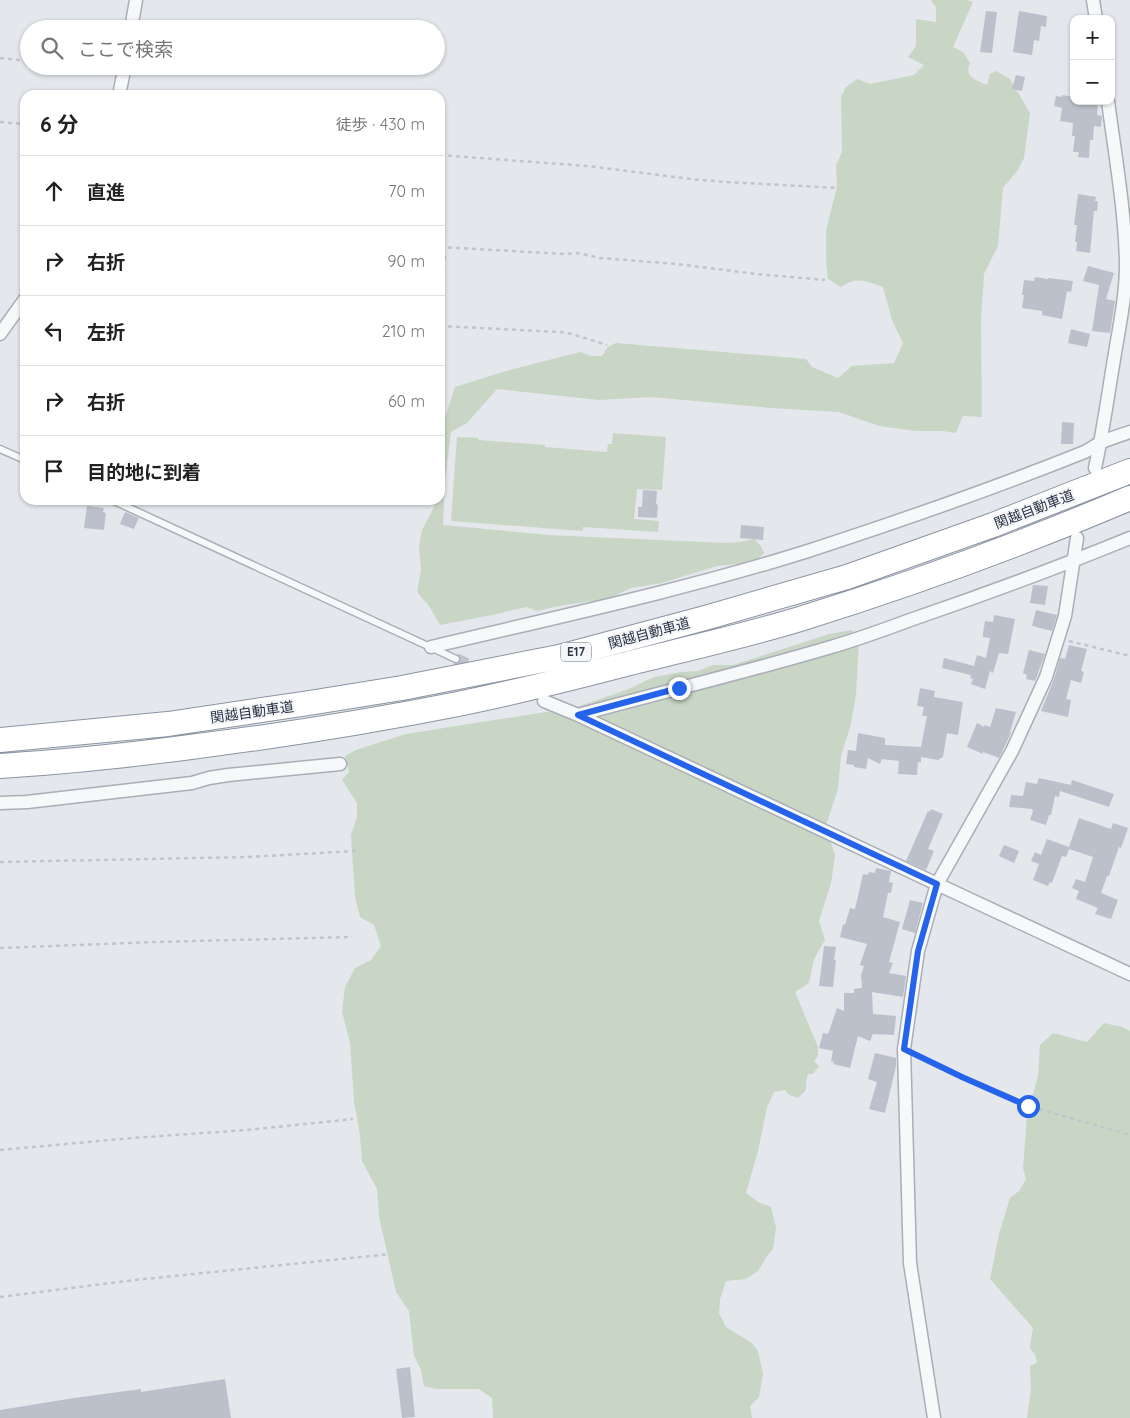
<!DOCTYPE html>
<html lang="ja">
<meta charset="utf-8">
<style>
body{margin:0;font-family:Quicksand,"Noto Sans JP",sans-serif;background:#f6f6f6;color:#222}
.controls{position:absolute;right:15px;top:15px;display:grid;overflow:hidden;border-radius:10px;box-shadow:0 1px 4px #0004}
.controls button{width:45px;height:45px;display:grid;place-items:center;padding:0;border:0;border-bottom:1px solid #e0e0e0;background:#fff;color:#222;font:25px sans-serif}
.stop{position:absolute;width:15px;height:15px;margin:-11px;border:4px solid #2563eb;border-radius:50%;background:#fff}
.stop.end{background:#2563eb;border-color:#fff;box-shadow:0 1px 5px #0008}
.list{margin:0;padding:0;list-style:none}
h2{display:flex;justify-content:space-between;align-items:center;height:65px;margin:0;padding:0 20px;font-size:21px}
h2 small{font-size:16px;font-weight:400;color:#767676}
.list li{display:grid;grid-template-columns:32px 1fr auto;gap:15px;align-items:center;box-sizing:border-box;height:70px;padding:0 20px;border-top:1px solid #e0e0e0}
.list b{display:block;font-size:19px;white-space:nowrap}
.list em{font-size:16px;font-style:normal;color:#767676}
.icon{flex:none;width:28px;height:28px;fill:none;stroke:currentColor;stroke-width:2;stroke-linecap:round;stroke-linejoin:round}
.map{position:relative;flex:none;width:1130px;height:1418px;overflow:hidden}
.search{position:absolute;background:#fff;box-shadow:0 1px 4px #0004;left:20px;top:20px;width:425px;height:55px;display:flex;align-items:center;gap:12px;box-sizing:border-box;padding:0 18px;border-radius:28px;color:#767676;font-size:19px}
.panel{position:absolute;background:#fff;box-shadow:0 1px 4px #0004;left:20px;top:90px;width:425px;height:415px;border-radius:15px}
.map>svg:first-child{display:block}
</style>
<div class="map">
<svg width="1130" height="1418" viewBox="0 0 1130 1418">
<rect width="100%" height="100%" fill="#e4e7ec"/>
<!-- green -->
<path fill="#c9d6c5" d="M931,0H966L973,2L953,47L963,52L970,63C963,76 977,81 987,85L990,74L996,71L1010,79L1030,113L1024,158L1018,170L1003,188L998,246L984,274L981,320L982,417L963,416L956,433L942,431H916L879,426L839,412L771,408L651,397L599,400L497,389L467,423L451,432L445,480L443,525L549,535L725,543L740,542L754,539L761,546L764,553L756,561L748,563L717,566L662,583L631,588L608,599L564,605L537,611L526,607L492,615L440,625L429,606L417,592L421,570L419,546L422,530L435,505V500H440V433L455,387L506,371L580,352L591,356H602L608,347L616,343L806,359L812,367L838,378L852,366L894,363L903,343L892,320L883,287C866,281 857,276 841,287L828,279L826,261V230L837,187L836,165L842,152L841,97L846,87L857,79L870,84L914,75L924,65L908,57L916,46V19L936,22V7Z
M613,433L666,437L662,490L637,489L634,519L659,521L658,532L583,527V531L451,521L457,437L478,438L479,440L545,445V447L607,452L608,444H612Z
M852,630L859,642L856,695L851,724L841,756L838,789L826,825L835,856L831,883L819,921L825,940L814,959L809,983L795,992L818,1047V1056L814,1061L819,1066L813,1074H808L806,1082V1090L798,1098L789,1095L785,1090L774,1092L767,1107L758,1151L746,1193L758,1202L771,1207L776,1227L773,1249L767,1256L758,1271L746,1279L726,1281L720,1299L719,1313L726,1327L752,1343L758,1351L763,1374L759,1397L750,1406L752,1418H493L492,1398L479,1389H436L424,1386L421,1370L414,1356L409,1311L396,1292L379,1217L377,1189L362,1161L360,1135L354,1102L350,1042L342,1012L345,987L355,968L371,960L381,946L374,925L360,917L355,897L351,835L357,817V803L342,780L349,772L345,756L356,750L406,734L577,707L626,690L654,677L681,672L698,671L713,665H733L829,634Z
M1104,1023L1122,1027L1130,1031V1418H1027L1031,1390L1030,1366L1037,1363L1035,1354L1031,1350L1030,1346L1033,1328L990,1279L999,1234L1010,1198L1019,1191L1026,1179L1023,1168L1027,1116L1038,1076L1040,1045L1053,1033L1087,1042Z"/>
<!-- building -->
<path fill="#bbc0ca" d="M986,11L997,12L992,53L980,52Z
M1019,11L1047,16L1046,27L1041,26L1039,41L1034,40L1032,55L1013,52Z
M1016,75L1025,77L1022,91L1012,89Z
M1062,95L1074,97V101L1098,102L1097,115L1102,116L1101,127L1094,126L1093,140H1090L1089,158L1078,157L1079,152H1073L1075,136H1072L1073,123L1060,121L1062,108L1054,106L1056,96L1062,97Z
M1078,194L1096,197L1095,201H1098L1097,211H1094L1090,253L1076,251L1077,242H1075L1077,225H1074Z
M1088,266L1114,273L1106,299L1115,301L1110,333L1092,331L1099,285L1083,281Z
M1035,277L1048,279V278L1073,281L1071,292L1067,291L1062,319L1042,315V311L1022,308L1024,295H1022L1024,280L1034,281Z
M1071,329L1090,334L1087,347L1068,343Z
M1062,422L1074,423L1073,444H1061Z
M643,490L657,491L656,504L658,505L657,518L638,517V507H642Z
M87,506L104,508L103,512L106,513L104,530L84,528Z
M125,512L139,518L134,529L120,524Z
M741,525L764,527L763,540L740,538Z
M1033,585L1048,586L1045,605L1030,603Z
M1036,610L1057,615L1052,631L1032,626Z
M994,615L1015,619L1008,654L999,653L993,673L990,671L985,689L971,684L973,679L970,678L971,675L942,668L944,658L974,666L977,655L986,658L990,638L983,637V633L985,621L993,622Z
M1069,645L1087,649L1081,671L1084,672L1081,683L1071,680L1066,699L1071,700L1068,717L1041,711L1054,679L1060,658L1065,659Z
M1029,650L1045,654L1035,681L1026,679L1027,675L1023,673Z
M920,688L935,691L934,697L963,702L958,735L947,733L943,757L938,760L921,757V762H918L917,775L898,774L899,761L882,759L880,764L868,758L866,769L854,767V765L846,764L848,750L856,751L858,733L885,738V745L921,747L927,716H922L924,707L917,706Z
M996,708L1016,712L1010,732L1011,733L999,758L983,752V754L967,747L977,723L984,727L985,725L990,727Z
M1039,778L1071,785L1072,780L1114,794L1109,807L1060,791L1059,797L1055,796L1051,815H1049L1046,825L1030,820L1033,811L1032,809L1009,807L1011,795L1023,796L1026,782L1037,784Z
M931,809L943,814L928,849L934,851L926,870L906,861L928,811L930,812Z
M1079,818L1111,829L1113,823L1128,828L1121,848L1119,847L1109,876H1107L1101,893L1118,900L1111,919L1095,914L1098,908L1076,899L1079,891L1072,888L1076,879L1085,882L1093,857L1069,849L1066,857L1062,856L1052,883L1050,882L1048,886L1033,880L1039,864L1031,861L1035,852L1041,855L1047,839L1069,847Z
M1004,845L1019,851L1014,863L999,856Z
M876,868L891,871L889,882L893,883L891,893H888L883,917L900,922L889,962L893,963L889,973L906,976L903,997L872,992L873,1014L896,1016L894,1035L873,1034L870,1041L858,1036L850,1068L833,1064L834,1062L831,1061L833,1051L819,1048L823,1033L828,1034L837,1008L844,1011V993H854V989L862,988L861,975L864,966L860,965L867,944L840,937L843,924L845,925L850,908L855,909L863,874L868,875L869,872L875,873Z
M910,900L923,903L915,933L902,929Z
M824,946L836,947L834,960H836L833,987L819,986Z
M875,1053L896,1058V1066L885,1113L869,1109L877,1082L868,1079Z
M410,1367L415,1417L402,1418L396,1369Z
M225,1379L231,1418H0V1410L74,1398L141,1389V1392Z"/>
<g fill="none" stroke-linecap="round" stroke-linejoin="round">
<!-- minor-tunnel -->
<path stroke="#bfc3cb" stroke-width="12" stroke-dasharray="12 6" stroke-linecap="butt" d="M456,659L519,689"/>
<!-- service casing -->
<g stroke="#a9aeb7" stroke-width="9">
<path id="service" d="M0,449L25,460
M112,500L456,659"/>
</g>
<!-- minor casing -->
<g stroke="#a9aeb7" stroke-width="15">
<path id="minor" d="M1093,0L1096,19
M131,29L136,0
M119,95L125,66
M0,334L25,299
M1095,468C1103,432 1108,395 1114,359C1119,328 1126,296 1126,264C1125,210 1115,155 1108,101
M431,647C557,617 684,590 808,551C900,521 992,489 1082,453C1089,451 1095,445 1102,442C1111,438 1121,435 1130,432
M544,701L578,715L937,884L1130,974
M578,715C662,692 747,672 831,647C859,639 886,629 913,619C986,594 1059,567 1130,538
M0,803L27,802L192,783L209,778L228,775L340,764
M934,1418L910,1263L904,1049L918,951L937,884L1012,751L1046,677L1065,616L1077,538"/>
</g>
<!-- motorway casing -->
<g stroke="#8b94a3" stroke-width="26">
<path id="motorway" d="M0,740L168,724L309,703L402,688L559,657L705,618L847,577L993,525L1130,471
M0,766C66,762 132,755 198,746C285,735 372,721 458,704C516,692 573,678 630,663C686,649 744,636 800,619C912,584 1022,544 1130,498"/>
</g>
<!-- path -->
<path stroke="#c2c5cb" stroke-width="2.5" stroke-dasharray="4 4" stroke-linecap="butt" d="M0,58L29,61
M0,122L25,124
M440,155L587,166L690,179L726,182L839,188
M440,247L565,254L578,253L600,258L677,264L756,274L825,280
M440,300L445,256L444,251L441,247
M440,326L560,332L572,334L607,345
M1069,641L1130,656
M0,862L247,857L356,851
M0,948L155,942L352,937
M915,1054L962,1077L1028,1106L1130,1135
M0,1150L132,1138L247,1130L353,1119
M0,1297L135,1280L390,1254"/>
<!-- service -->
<use href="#service" stroke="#f7f8fa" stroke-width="6"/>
<!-- minor -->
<use href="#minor" stroke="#f7f8fa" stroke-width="12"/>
<!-- motorway -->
<use href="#motorway" stroke="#fff" stroke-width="24"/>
</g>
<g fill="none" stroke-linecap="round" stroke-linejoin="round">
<!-- route -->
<path stroke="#2563eb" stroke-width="6" d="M679,688L578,715L937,884L918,951L904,1049L962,1077L1028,1106"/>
</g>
<g text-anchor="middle" stroke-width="4.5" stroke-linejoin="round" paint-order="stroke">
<!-- shield labels -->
<rect fill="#f4f6f9" stroke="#676e7b" stroke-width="1" x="561" y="642.5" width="30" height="19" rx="4"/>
<g font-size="12" font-weight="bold" fill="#2b3445">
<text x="576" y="656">E17</text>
</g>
<!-- street labels -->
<g font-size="14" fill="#2b3445" stroke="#f4f6f9">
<text transform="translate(1034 509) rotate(-21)" y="5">関越自動車道</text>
<text transform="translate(649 633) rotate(-15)" y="5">関越自動車道</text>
<text transform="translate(252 712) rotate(-8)" y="5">関越自動車道</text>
</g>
</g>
</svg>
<div class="controls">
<button>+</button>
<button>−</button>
</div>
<div class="stop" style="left:1028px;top:1106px"></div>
<div class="stop end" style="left:679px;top:688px"></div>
<div class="search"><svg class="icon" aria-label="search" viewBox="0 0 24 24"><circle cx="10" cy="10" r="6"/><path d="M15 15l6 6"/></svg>ここで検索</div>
<section class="panel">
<h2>6 分<small>徒歩 · 430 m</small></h2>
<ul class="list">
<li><svg class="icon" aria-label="ahead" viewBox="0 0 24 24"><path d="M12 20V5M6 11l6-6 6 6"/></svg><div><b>直進</b></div><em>70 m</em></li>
<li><svg class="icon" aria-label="right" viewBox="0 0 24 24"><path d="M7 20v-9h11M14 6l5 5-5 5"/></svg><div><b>右折</b></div><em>90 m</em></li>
<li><svg class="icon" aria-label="left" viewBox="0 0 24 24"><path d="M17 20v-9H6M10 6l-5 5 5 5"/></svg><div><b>左折</b></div><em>210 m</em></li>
<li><svg class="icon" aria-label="right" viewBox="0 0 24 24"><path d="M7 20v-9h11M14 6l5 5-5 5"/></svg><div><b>右折</b></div><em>60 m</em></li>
<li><svg class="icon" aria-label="arrive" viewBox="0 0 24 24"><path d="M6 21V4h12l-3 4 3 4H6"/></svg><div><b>目的地に到着</b></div></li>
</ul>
</section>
</div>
